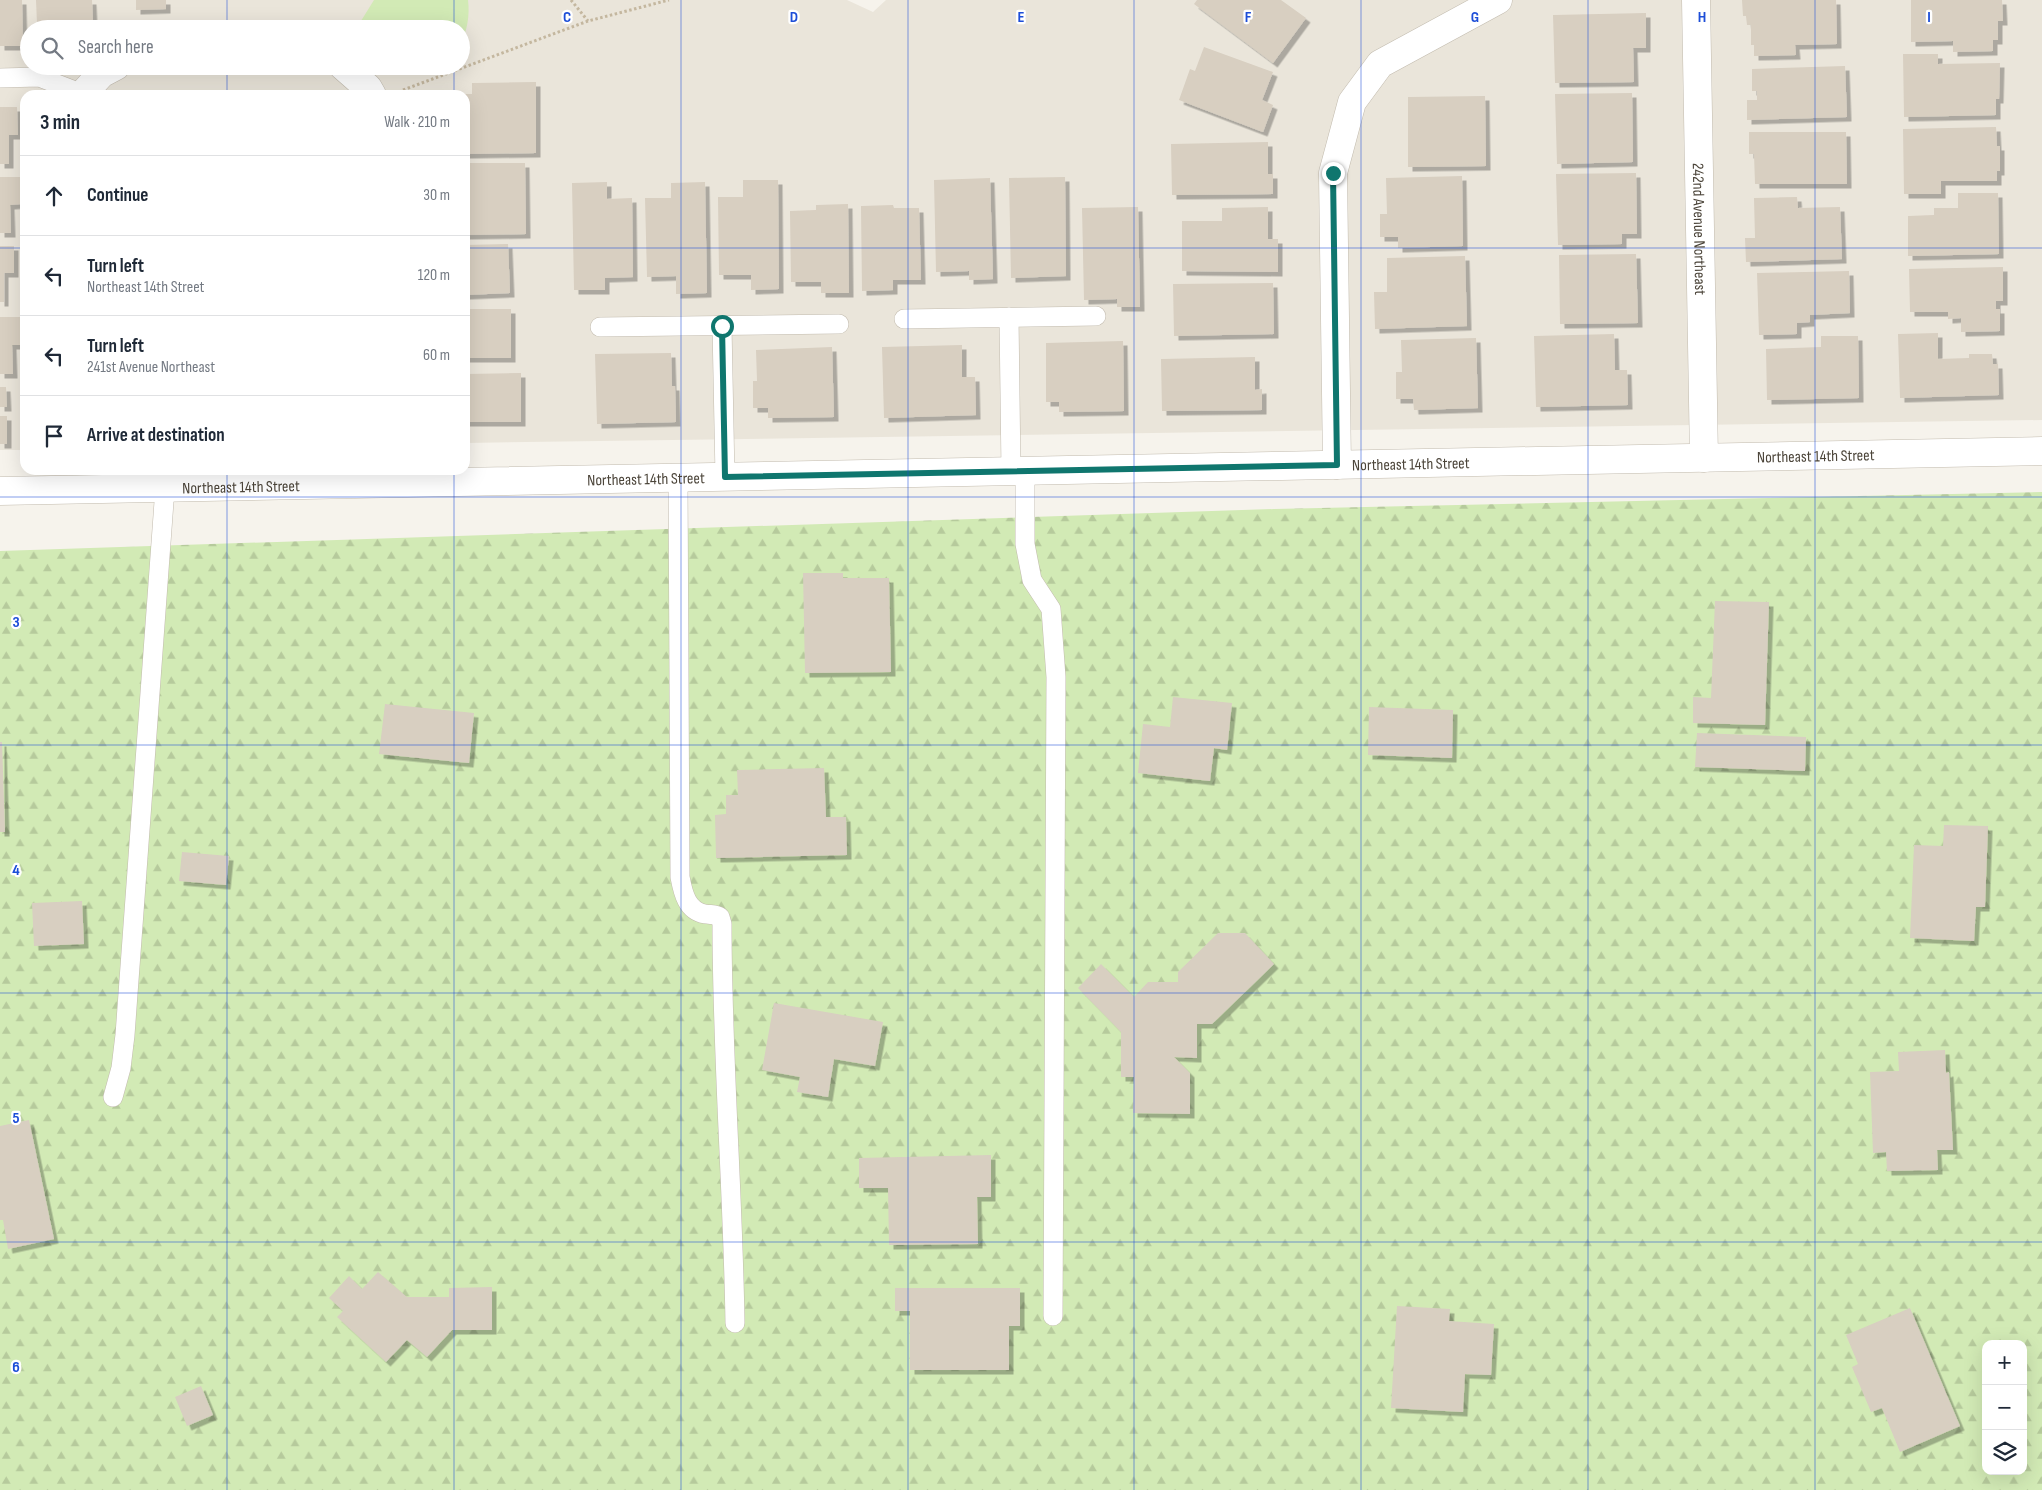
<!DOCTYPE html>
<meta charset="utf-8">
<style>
body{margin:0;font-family:"Sofia Sans Condensed",sans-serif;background:#f2f2f3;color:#1f2937}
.controls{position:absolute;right:15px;bottom:15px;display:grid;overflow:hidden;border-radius:10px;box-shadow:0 5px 20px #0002}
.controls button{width:45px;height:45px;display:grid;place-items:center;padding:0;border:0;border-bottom:1px solid #e0e1e3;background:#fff;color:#1f2937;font:25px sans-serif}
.stop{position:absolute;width:15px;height:15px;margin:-11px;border:4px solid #0f766e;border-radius:50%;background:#fff}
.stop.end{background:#0f766e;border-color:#fff;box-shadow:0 1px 5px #0008}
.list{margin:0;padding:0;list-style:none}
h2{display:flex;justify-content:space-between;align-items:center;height:65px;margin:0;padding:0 20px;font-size:21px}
h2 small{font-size:16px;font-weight:400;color:#747a83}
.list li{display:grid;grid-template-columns:32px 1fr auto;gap:15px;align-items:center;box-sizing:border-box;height:80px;padding:0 20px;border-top:1px solid #e0e1e3}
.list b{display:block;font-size:19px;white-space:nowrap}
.list p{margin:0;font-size:16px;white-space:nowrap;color:#747a83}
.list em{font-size:16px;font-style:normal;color:#747a83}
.icon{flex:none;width:28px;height:28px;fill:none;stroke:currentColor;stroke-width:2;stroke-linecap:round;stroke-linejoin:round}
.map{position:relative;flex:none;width:2042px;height:1490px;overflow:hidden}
.search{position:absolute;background:#fff;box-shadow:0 5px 20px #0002;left:20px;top:20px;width:450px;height:55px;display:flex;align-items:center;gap:12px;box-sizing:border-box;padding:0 18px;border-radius:28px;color:#747a83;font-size:19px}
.panel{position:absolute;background:#fff;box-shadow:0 5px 20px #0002;left:20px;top:90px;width:450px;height:385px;border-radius:15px}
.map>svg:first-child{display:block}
</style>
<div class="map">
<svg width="2042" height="1490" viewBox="0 0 2042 1490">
<defs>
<pattern id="forest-firs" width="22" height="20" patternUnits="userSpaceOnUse" patternTransform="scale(1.25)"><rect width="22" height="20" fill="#d2eab5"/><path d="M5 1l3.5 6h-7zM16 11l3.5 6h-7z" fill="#b6ca9c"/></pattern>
<filter id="shadow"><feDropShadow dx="4.5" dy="4.5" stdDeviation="0" flood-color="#0004"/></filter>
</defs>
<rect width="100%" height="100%" fill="#f6f3ec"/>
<!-- residential -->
<path fill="#eae5da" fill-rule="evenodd" d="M0,0H847L873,12L886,0H2042V420L465,443V95H25V450H0ZM29,29H461V66H29Z"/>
<!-- forest -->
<path fill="url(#forest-firs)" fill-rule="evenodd" d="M2042,492V1490H0V551L1274,509ZM1986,1344H2023V1471H1986Z"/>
<!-- park -->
<path fill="#d2eab5" d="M374,0H468C470,16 467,30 461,44V29H356Z"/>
<!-- building -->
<path fill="#d8cfc1" filter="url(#shadow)" d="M0,0H22L23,46H0Z
M36,0H92L93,22L37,24Z
M136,0H166V9L136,10Z
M1197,0H1281L1306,18L1273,63L1194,4Z
M1742,0H1836L1837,44L1795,45L1796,55L1754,56V45H1751V25H1747L1746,16H1743Z
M1911,0H2002L2003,21H1998V40H1993V51L1953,52V41L1911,42Z
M1646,13V48H1633L1634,82L1555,83L1553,15Z
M1204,47L1273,72L1262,100L1273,105L1263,132L1179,100L1190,69L1195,71Z
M1903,54H1938V64L2000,63L1999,99H1996V115L1904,117Z
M1845,66L1847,117L1747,120V100H1757V91H1752V69Z
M536,82V153L465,154V94H472V83Z
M1632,93L1633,162L1557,164L1555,94Z
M1485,96L1486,166L1408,167V97Z
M0,107H17L18,135H9V164H0Z
M1996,127L1997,146H2000V171H1997V181H1941V194H1904L1903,129Z
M1749,132H1846L1847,184H1755L1754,154H1749Z
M1268,142V174H1273V194L1172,195L1171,144Z
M465,163H525L526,234L465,235Z
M1636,173L1637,234H1622V244L1558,245L1556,174Z
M1462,176L1463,246L1398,248V237H1380V214H1387L1386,178Z
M0,177H21V204L10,205L11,233H0Z
M1065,177L1066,276L1011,278L1009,178Z
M990,178L993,279L969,280V271L936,272L934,180Z
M743,180H778L779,289L751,290V275H719L718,197H743Z
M607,182V199L632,198L633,277L605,278V290H574L572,183Z
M705,182L707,293L676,294V276L647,277L645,198H671V183Z
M1958,193H1998L1999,254L1908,256V216L1934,215V208H1958Z
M1797,197L1798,208L1840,207L1842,259L1746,262L1745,238H1755L1754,198Z
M848,204L849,293H821V282H791L790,211L816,210V205Z
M893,205L894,208H919L921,280H893V290L862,291L861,206Z
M1138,207L1140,307H1117V299L1084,300L1082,208Z
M1268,207V239H1278V272L1182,271V221H1222V208Z
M508,244L510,293L465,295V245Z
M0,246H14V273H4V302H0Z
M1636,254L1638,323L1560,324L1559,255Z
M1465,256L1467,326L1375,329L1374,292H1387V258Z
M2003,267V301H1996V309H2000V331L1961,332V318L1948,319V312H1910L1909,269Z
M1849,271L1850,313L1810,315V322L1797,323V334L1759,335L1757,273Z
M1273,283L1274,334L1174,336L1173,284Z
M465,309H511V358H465Z
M0,317H23V345H12L13,374H0Z
M1938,333V359L1969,358V354H1992L1993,364H1998L1999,395L1900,398L1898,334Z
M1614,334L1615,370H1627L1628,405L1536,407L1534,336Z
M1821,336H1858L1859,398L1767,400L1766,349L1821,347Z
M1476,338L1478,408L1414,410L1413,399H1396V372H1402L1401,340Z
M1123,341L1124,411L1059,412V402H1046V343Z
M962,345V377H975L976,415L884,418L882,347Z
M832,347L834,417L768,418V408H753V381H757L756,350Z
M671,353L672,386H675L676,422L597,424L595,354Z
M1255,357V390L1262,389V410L1162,411L1161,359Z
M521,373V422H465V374Z
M0,387H6L7,407H0Z
M0,416H7V444H0Z
M803,573H843V578H889L891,672L805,673Z
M1715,601L1769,602L1765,725L1693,723V697L1711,698Z
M1173,697L1232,703L1227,750L1214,748L1210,781L1138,773L1143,724L1170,727Z
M385,704L474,713L469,763L379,754Z
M1369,707L1453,710L1452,758L1368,755Z
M1697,733L1806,737L1805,771L1695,767Z
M0,742H2L5,832H0Z
M824,768L826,817H846L847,855L716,858L715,815L726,814V795H738L737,770Z
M1944,825L1988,826L1985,907H1976L1974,941L1910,938L1914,845L1943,846Z
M182,852L229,856L226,885L179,881Z
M82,901L84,944L34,946L32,903Z
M1218,933H1245L1274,964L1212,1024H1197V1058L1174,1057L1190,1073V1114L1133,1113L1134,1077H1121V1032L1078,988L1101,964L1134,997L1148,982H1178V972Z
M774,1003L883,1022L875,1066L834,1059L828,1097L797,1092L800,1077L762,1070Z
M1945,1050L1946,1073L1949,1072L1953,1150H1937L1938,1170L1887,1171L1886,1152L1873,1153L1870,1072L1899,1071L1898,1052Z
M29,1120L54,1239L8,1249L3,1220H0V1126Z
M991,1155V1197H977L978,1244L889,1245L888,1188H859V1158Z
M378,1272L407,1297H449V1288L492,1287V1330H452L427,1357L407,1340L386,1362L337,1317L343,1311L329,1298L349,1276L362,1289Z
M895,1288H1020V1326H1009V1370H910V1311H895Z
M1397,1306L1450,1309L1449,1321L1494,1324L1491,1375L1465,1374L1463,1412L1391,1408Z
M1910,1308L1960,1426L1900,1452L1882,1408L1871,1412L1852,1367L1858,1364L1846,1335Z
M201,1386L213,1415L187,1426L175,1397Z"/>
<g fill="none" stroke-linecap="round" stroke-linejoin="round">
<!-- service casing -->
<g stroke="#c2bbae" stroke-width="20">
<path id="service" d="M0,78L39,77L83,94
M1009,317L1011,472
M904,319L1096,316
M722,326L725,477
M600,327L839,324
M1025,471V544L1032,580L1051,609L1056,677L1053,1316
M678,478L680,877C683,893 687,911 705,914C711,915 716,914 720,917L722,924C722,1057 733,1190 735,1323
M113,1097L121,1068L125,1035L165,488"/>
</g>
<!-- minor casing -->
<g stroke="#c2bbae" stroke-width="29">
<g id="minor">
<path id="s1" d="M1696,0L1704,458"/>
<path d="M343,66L368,88L372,95"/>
<path d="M82,95L101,74L116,66"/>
<path d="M1337,465L1333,173L1352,102L1380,64L1498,0"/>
<path id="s2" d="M0,491L2042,451"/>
</g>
</g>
<!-- path -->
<path stroke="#c4b79f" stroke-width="3" stroke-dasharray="2.5 2.5" stroke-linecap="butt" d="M571,0L588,21
M403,90L588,21L669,0"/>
<!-- service -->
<use href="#service" stroke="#fff" stroke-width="19"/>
<!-- minor -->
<use href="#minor" stroke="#fff" stroke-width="28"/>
</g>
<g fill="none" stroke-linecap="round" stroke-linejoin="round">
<!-- route -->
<path stroke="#0f766e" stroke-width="6" d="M722,326L725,477L1337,465L1333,173"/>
</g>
<!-- grid -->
<path fill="none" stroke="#1d4ed8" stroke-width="1" stroke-opacity="0.55" d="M227,0V29M454,0V29M681,0V1490M908,0V1490M1134,0V1490M1361,0V1490M1588,0V1490M1815,0V1490M227,66V95M454,66V95M0,248H25M465,248H2042M227,470V1490M454,470V1490M0,497H2042M0,745H2042M0,993H2042M0,1242H2042"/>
<g text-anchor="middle" stroke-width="4.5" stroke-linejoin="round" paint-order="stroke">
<!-- street labels -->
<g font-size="16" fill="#4b4439" stroke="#fff">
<text dy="6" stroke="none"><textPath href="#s1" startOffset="229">242nd Avenue Northeast</textPath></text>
<text dy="6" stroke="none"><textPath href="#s2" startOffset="1816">Northeast 14th Street</textPath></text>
<text dy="6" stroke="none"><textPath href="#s2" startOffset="1411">Northeast 14th Street</textPath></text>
<text dy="6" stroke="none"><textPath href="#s2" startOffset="646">Northeast 14th Street</textPath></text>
<text dy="6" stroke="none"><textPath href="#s2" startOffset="241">Northeast 14th Street</textPath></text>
</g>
</g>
<g font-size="16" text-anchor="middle" font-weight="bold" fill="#1d4ed8" stroke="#fff" stroke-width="4.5" stroke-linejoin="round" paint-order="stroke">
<text x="567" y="22">C</text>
<text x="794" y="22">D</text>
<text x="1021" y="22">E</text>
<text x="1248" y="22">F</text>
<text x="1475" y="22">G</text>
<text x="1702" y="22">H</text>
<text x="1929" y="22">I</text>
<text x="16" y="627">3</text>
<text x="16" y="875">4</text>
<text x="16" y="1123">5</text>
<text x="16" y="1372">6</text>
</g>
</svg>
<div class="controls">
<button>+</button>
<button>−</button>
<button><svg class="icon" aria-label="layers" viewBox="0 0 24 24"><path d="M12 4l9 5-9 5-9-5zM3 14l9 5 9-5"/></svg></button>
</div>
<div class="stop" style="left:722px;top:326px"></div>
<div class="stop end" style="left:1333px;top:173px"></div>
<div class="search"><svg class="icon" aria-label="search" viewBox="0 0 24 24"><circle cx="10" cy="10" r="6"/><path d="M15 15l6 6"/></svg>Search here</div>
<section class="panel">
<h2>3 min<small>Walk · 210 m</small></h2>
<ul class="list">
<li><svg class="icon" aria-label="ahead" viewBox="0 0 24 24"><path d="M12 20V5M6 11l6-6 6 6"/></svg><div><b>Continue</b></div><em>30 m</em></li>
<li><svg class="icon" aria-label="left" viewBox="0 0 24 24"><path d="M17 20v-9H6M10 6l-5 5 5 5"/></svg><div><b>Turn left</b><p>Northeast 14th Street</p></div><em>120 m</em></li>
<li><svg class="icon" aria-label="left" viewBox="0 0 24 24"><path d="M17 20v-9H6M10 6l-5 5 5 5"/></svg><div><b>Turn left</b><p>241st Avenue Northeast</p></div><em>60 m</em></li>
<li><svg class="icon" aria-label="arrive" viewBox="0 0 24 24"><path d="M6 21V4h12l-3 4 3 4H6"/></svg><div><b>Arrive at destination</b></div></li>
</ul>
</section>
</div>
